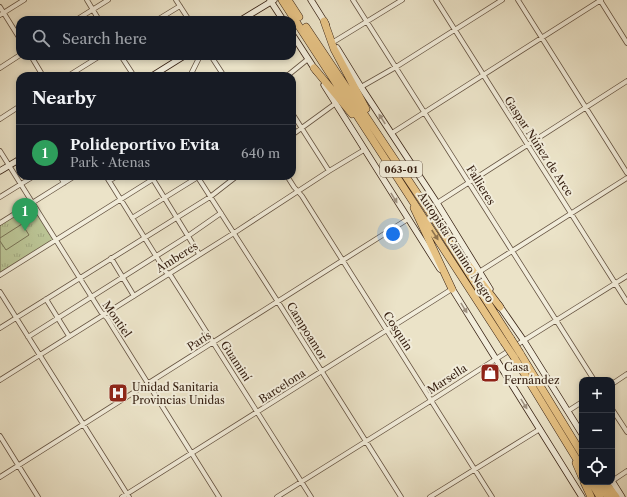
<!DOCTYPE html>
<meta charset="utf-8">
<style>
body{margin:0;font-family:"Libre Caslon Text",serif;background:#242831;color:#f1f3f6}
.controls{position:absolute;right:12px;bottom:12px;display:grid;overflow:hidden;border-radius:8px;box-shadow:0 2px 6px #0003}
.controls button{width:36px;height:36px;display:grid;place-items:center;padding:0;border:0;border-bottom:1px solid #363941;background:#171b24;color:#f1f3f6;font:20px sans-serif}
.you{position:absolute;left:393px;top:234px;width:14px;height:14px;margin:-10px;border:3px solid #fff;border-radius:50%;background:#1a73e8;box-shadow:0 0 0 6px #1a73e833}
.badge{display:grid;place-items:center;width:26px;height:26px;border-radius:50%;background:#c59692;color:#fff;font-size:13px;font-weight:700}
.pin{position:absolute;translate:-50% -33px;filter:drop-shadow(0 1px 2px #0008)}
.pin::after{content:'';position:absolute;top:21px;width:14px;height:12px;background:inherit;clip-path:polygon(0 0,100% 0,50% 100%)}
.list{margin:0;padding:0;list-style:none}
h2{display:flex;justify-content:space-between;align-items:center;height:52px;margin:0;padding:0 16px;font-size:17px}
h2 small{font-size:13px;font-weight:400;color:#9ea1a6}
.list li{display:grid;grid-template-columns:26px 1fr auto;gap:12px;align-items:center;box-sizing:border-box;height:56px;padding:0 16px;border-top:1px solid #363941}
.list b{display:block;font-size:15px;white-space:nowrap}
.list p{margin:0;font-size:13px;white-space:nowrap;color:#9ea1a6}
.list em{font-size:13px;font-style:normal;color:#9ea1a6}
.icon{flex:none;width:22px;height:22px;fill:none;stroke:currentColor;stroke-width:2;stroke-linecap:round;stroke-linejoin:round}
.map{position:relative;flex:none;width:627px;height:497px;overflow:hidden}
.search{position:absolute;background:#171b24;box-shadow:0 2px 6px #0003;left:16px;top:16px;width:280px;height:44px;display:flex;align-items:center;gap:10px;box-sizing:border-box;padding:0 14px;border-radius:12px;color:#9ea1a6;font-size:15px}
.panel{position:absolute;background:#171b24;box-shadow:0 2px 6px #0003;left:16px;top:72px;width:280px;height:108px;border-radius:12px}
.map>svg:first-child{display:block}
</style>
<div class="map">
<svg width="627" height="497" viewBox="0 0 627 497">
<defs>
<pattern id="grass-tufts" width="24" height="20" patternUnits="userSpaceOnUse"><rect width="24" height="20" fill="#bac394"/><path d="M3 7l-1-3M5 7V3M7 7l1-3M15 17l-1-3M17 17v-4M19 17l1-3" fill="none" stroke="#a0a77f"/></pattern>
</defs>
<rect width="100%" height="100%" fill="#ebe3c8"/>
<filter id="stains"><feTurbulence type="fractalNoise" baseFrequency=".005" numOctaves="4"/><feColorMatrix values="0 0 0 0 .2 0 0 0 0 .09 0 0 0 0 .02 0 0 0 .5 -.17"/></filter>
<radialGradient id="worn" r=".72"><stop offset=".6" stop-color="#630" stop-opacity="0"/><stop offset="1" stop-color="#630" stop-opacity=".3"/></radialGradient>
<!-- grass -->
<path fill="url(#grass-tufts)" stroke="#787254" d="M32,203L56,240L0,275V223Z"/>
<!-- pitch -->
<path fill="#bac394" stroke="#787254" d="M22,224L29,235L6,250L0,241V238Z"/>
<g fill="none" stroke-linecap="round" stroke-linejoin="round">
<!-- street casing -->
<g stroke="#645240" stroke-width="5.5">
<path id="street" d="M87,0L99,20
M176,0L189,20
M353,0L594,380
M436,0L627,302
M518,0L627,173
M600,0L627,43
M0,7L20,39
M0,15L24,0
M76,20L108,0
M157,20L180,6
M335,41L402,0
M31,56L43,76
M121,56L134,76
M211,56L224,76
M0,68L20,55
M68,76L100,56
M190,76L200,56
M287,76L308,59
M361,87L396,67L502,0
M292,113L329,171
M0,119L20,106
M392,133L601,0
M292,135L336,103
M0,151L101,312L107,318L219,497
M60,176L64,183
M106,176L166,272L171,276L311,497
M151,176L199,254
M197,176L278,302L401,497
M287,176L294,187L302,196L492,497
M109,181L117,176
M0,197L34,176
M437,203L627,81
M132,218L198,177
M0,223L75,176
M111,258L134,296
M479,272L627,178
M0,275L158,176
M0,292L129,497
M46,299L69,336
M0,328L210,197L237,176
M28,337L188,236L221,213
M515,346L627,276
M0,380L234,233L329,171L364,150
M612,384L627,374
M612,409L627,432
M568,411L582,402
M0,436L38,497
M0,477L408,219
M612,481L627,471
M122,497L452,289
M277,497L432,400L510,350
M430,497L540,429"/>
</g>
<!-- secondary casing -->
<g stroke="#372113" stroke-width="7">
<path id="secondary" d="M270,0L283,20
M311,0L326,24
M241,20L274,0
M292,34L316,71
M337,48L361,87L437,203L490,289
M152,76L184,56
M324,85L440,269
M0,171L20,159
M451,287L582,497
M499,305L524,341L582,434
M612,481L622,497"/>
</g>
<!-- highway casing -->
<g stroke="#372113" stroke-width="8">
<path id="highway" d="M282,0L504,342
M288,0L299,17
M324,21L334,49L366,109
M306,27L429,211L511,339
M314,68L352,114
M414,208L452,289
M469,266L500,307
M520,353L582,454
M514,357L582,468
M576,463L582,477
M584,482L591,497
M591,482L600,497
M599,482L608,497
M605,482L616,497"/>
</g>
<!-- street -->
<use href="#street" stroke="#f2eddb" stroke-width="4"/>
<!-- secondary -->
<use href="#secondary" stroke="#f2eddb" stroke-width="5.5"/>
<!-- highway -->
<use href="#highway" stroke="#e6c284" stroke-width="7"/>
<!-- highway-bridge casing -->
<g stroke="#372113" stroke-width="8" stroke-linecap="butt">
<path id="highway-bridge" d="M511,339L520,353
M504,342L514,357"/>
</g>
<!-- highway-bridge -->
<use href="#highway-bridge" stroke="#e6c284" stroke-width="7"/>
</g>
<!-- one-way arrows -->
<defs><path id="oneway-solid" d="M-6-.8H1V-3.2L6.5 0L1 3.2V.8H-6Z"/></defs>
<g fill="#9e9181">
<use href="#oneway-solid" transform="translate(382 119) rotate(-123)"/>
<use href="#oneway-solid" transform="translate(394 198) rotate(58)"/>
<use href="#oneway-solid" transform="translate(464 308) rotate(58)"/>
<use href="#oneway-solid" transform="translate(524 404) rotate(58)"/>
</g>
<use fill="#8e724c" href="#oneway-solid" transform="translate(435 235) rotate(57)"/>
<!-- icons -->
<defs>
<g id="shop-square" transform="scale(1)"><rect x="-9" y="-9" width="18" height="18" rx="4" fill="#8f2418" stroke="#f2eddb"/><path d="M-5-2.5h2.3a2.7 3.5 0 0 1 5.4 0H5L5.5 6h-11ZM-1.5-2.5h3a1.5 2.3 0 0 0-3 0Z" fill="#fff"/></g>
<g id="hospital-square" transform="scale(1)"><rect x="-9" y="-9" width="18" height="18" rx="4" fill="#8f2418" stroke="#f2eddb"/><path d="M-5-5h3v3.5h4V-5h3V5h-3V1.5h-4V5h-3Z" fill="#fff"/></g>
</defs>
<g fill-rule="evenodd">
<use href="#shop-square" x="490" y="373"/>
<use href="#hospital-square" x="118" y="393"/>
</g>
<g text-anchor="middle" stroke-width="4" stroke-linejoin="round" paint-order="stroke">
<!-- shield labels -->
<rect fill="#f2eddb" stroke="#6f5e4f" stroke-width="1" x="380" y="161" width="42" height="16" rx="3"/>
<g font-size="10" font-weight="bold" fill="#372113">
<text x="401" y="173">063-01</text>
</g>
<!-- street labels -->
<g font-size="11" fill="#372113" stroke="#f2eddb">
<text transform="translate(539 146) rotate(57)" y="4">Gaspar Núñez de Arce</text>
<text transform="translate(481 185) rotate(58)" y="4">Fallieres</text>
<text transform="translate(456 247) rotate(57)" y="4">Autopista Camino Negro</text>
<text transform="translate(177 257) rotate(-32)" y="4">Amberes</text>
<text transform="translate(117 319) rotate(55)" y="4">Montiel</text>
<text transform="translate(307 331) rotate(58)" y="4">Campoamor</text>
<text transform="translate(398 331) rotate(57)" y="4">Cosquín</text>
<text transform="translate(199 341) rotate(-33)" y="4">París</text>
<text transform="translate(236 361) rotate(57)" y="4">Guaminí</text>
<text transform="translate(447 379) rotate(-33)" y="4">Marsella</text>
<text transform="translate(282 386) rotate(-33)" y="4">Barcelona</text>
</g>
<!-- poi labels -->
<g font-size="11" fill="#372113" stroke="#f2eddb" text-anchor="start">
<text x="504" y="371">Casa<tspan x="504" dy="13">Fernández</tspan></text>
<text x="132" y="391">Unidad Sanitaria<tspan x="132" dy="13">Provincias Unidas</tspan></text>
</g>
</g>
<rect width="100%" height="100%" filter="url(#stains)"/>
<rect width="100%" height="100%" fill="url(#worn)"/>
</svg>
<div class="controls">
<button>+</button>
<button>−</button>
<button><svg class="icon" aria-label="locate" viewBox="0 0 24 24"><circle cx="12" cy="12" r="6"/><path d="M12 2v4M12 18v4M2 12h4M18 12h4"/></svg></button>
</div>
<div class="you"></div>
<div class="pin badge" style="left:25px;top:231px;background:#2e9e5b">1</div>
<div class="search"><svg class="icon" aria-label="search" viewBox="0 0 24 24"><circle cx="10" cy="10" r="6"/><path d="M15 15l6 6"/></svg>Search here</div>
<section class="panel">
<h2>Nearby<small></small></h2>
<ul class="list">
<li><span class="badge" style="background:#2e9e5b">1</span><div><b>Polideportivo Evita</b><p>Park · Atenas</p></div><em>640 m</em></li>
</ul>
</section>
</div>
